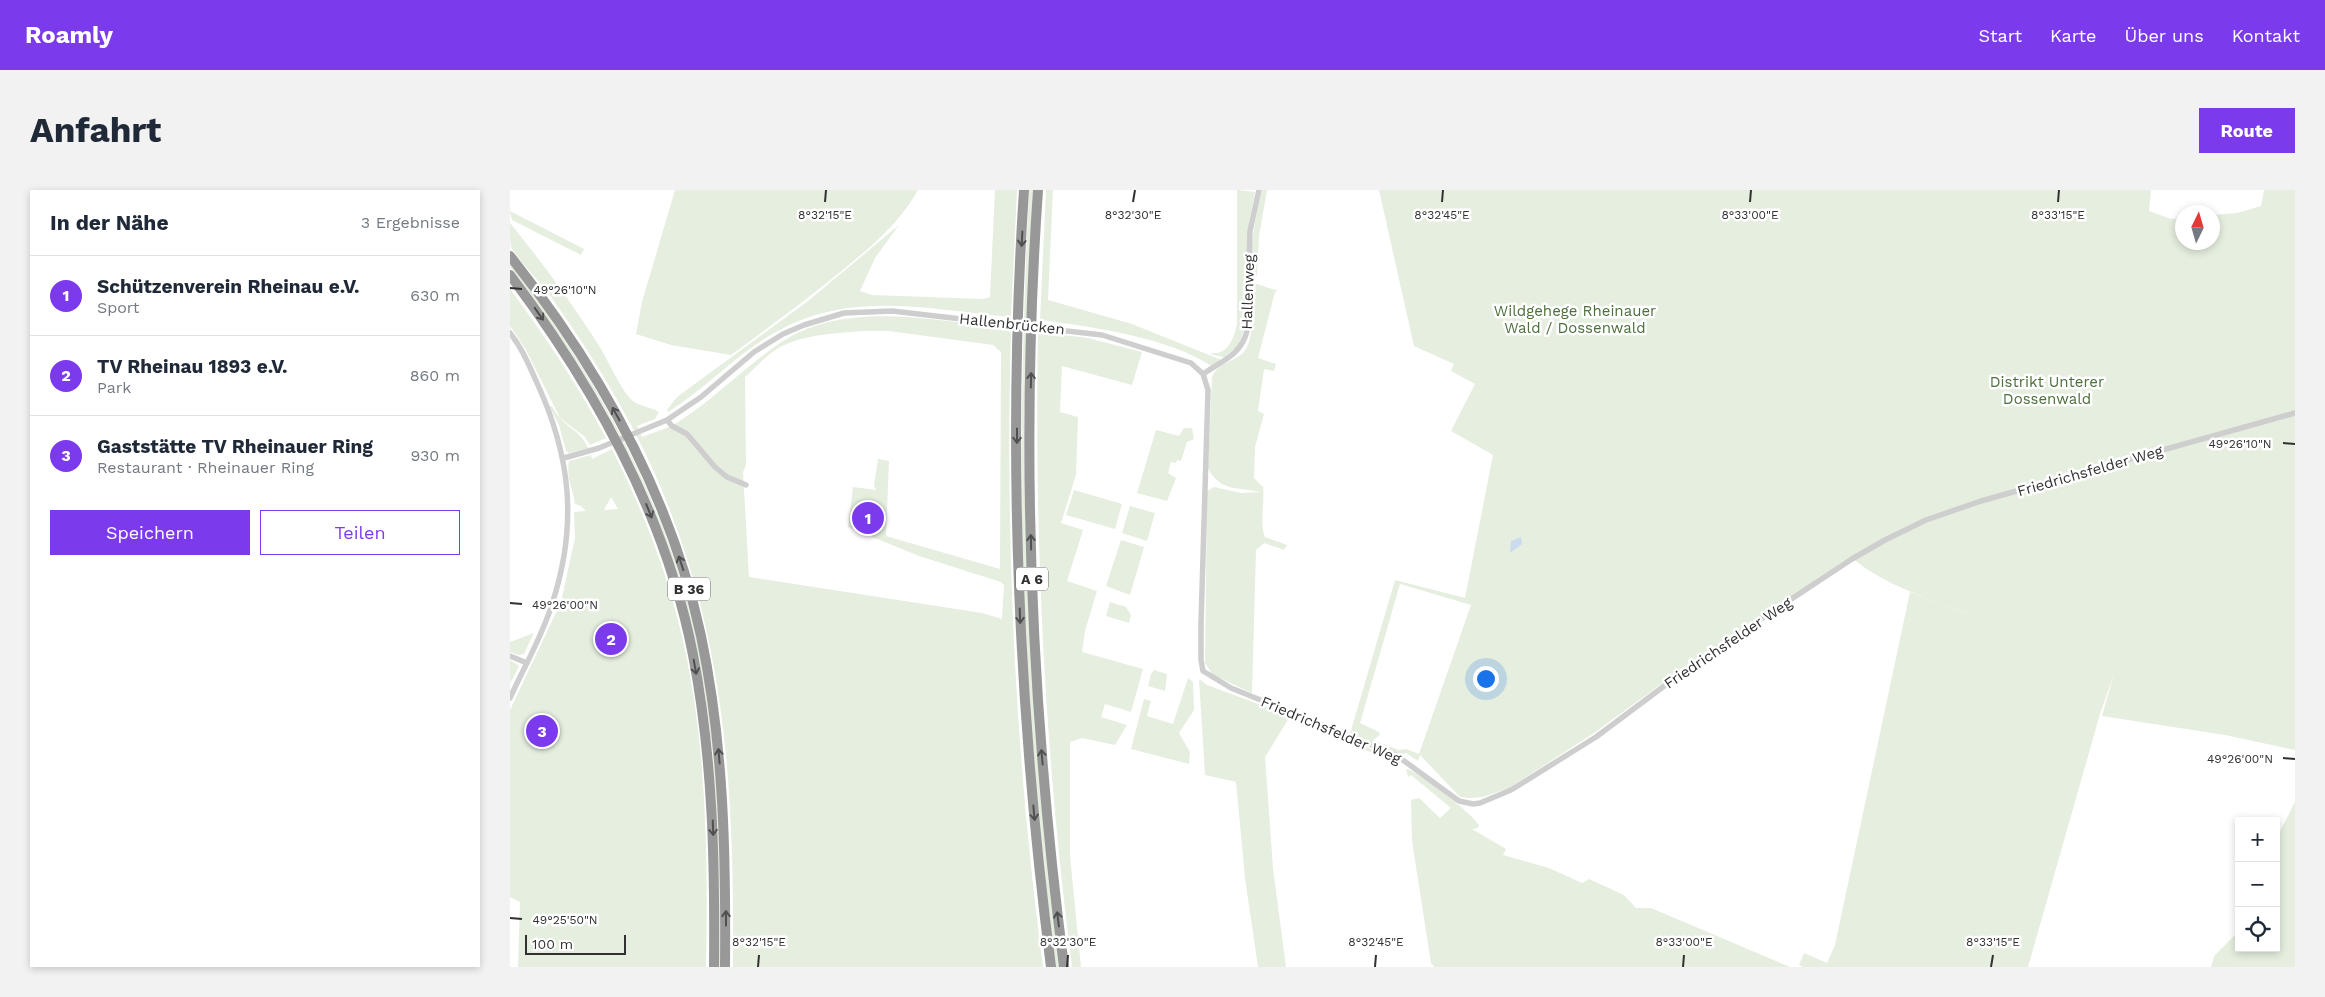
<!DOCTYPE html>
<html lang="de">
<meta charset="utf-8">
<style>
body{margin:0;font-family:"Work Sans",sans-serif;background:#f2f2f3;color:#1f2937}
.controls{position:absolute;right:15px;bottom:15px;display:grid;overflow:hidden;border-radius:0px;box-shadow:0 2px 8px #0003}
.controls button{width:45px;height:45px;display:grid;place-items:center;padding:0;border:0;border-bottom:1px solid #e0e1e3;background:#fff;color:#1f2937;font:25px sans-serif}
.compass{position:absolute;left:1665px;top:15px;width:45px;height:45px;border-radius:50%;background:#fff;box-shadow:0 2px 8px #0003;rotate:5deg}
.scale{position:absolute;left:15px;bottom:12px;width:101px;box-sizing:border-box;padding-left:5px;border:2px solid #313131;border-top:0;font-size:14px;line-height:18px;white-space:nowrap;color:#313131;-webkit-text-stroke:4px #fff;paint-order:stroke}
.you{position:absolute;left:975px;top:488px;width:18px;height:18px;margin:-12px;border:4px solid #fff;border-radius:50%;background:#1a73e8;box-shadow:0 0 0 8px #1a73e833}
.badge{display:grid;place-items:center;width:32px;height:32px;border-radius:50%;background:#7c3aed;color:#fff;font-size:16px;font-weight:700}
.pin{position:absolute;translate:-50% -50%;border:2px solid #fff;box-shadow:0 1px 5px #0006}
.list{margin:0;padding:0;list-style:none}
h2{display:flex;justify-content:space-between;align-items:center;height:65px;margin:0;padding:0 20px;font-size:21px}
h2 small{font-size:16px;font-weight:400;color:#747a83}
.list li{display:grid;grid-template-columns:32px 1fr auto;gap:15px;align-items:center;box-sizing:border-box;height:80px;padding:0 20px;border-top:1px solid #e0e1e3}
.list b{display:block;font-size:19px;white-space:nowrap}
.list p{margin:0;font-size:16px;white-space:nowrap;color:#747a83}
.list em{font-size:16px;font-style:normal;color:#747a83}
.actions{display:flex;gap:10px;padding:15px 20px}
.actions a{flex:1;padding:11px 0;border:1px solid #7c3aed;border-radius:0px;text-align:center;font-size:18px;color:#7c3aed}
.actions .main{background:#7c3aed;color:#fff}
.icon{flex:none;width:28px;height:28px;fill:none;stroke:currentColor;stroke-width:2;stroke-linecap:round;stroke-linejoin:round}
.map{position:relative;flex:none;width:1785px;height:777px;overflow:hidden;border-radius:0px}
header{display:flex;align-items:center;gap:30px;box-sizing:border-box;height:70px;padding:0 25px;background:#7c3aed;color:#fff}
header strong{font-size:24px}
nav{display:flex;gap:28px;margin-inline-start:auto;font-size:18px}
.intro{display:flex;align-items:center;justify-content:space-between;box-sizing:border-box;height:120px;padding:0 30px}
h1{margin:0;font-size:35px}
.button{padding:12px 22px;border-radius:0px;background:#7c3aed;color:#fff;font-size:18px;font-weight:700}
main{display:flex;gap:30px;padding:0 30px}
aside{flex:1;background:#fff;border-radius:0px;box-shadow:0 2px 8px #0003}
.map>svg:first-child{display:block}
</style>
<header>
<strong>Roamly</strong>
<nav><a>Start</a><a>Karte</a><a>Über uns</a><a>Kontakt</a></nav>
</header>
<div class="intro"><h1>Anfahrt</h1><a class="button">Route</a></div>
<main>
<aside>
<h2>In der Nähe<small>3 Ergebnisse</small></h2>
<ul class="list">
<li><span class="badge">1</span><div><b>Schützenverein Rheinau e.V.</b><p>Sport</p></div><em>630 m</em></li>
<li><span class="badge">2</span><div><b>TV Rheinau 1893 e.V.</b><p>Park</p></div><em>860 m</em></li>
<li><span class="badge">3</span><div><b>Gaststätte TV Rheinauer Ring</b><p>Restaurant · Rheinauer Ring</p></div><em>930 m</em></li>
</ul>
<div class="actions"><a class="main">Speichern</a><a>Teilen</a></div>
</aside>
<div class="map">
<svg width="1785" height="777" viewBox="0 0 1785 777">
<rect width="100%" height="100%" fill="#fff"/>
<!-- green -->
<path fill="#e5eedf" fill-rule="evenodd" d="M165,0H408C388,36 356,61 324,87C291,114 256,139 221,165L161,155L126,144L132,112Z
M485,0H507L501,127C412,119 332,97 251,151C219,172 192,201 158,222L157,220L167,207L298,111L389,35L365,68L350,101L362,105L473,109L480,107Z
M519,0H523L517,123L518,413L528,575L549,777H545L544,766C533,664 522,562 516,459C508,306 512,153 519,0Z
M536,0H543L538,110L622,134L714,171L703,177C658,147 583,137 530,130Z
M727,0L745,2L738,39L734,140L728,156L714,167L700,164C703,162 707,164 711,162C721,157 725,144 727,134Z
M752,0H757L749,46L747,86L743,82C739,55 746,26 752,0Z
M869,0H1641L1639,21L1661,29L1672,28V52H1702L1703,25L1727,23L1751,16L1754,0H1785V560L1715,545L1592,526L1604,484L1590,524L1518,777H1293L1289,775L1294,763L1317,773L1325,755L1400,402L1463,426C1422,409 1374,396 1341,367L1187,468L1084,543L999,598L973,607L959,608L950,607L910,565L908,571L896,563L891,565L840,544L885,390L955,408L983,265L941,241L965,194L941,181L944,174L904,156ZM890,394L961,415L909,564L896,559L889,560L863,550L870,545L869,542L850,533Z
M0,21L74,59L71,65L2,30Z
M0,33C32,72 61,112 88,154C98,170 108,194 119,207C127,217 139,216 149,222L145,229L127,236L132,247C144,242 157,239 168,232C203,210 233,179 267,155C334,108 425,131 501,139C495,352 505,566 533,777H223C224,606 218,458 151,298C123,231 83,166 41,107C29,90 12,75 1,57C0,51 0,40 0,33ZM352,141H379L483,155L491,162L490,379L376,346L379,271L368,269L364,296L366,300L343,297L338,337L409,366L491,392L494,395L492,429L472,423L239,387L233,282L236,275L235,187C244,179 252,170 261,163C286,144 323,144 352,141Z
M0,73C109,217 184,365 203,546C211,623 210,700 211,777H208C210,684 209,590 194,498C189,473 181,447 174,421C167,391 160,360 148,331C113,239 59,156 0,77Z
M744,93L768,101L765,102L748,168L766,174L764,181L754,179L748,221L754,224L745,257L744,288L753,297C755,313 749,333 755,347L777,355L774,360L754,353L746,360L742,503L703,485L695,473L697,301L704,297L731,303L751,302C728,297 710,302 698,278L702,187C707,174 723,172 733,163C745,152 743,109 744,93Z
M0,99C83,210 147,327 176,464C197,566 198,673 196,777H8L10,712L0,707V520L51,412L65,348L64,322L76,321L71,316L65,314C63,300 56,287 59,271L81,265L82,269L102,259L96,248L80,255L75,247L50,228L15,158L0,136ZM101,307L108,319L94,320Z
M528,142L578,148L632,162L622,195L552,176L550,222L568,227L566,285L551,333L573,340L557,391L587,401L575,441L572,462L633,479L621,522L595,514L591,527L617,535L605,555L572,548L560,552V666L571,777H562C535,566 524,355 528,142Z
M39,216H42C53,239 69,237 78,258L59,263L56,261L49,235Z
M674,238H682L684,249L677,252L671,271L667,270L666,273L661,272L658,283L666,288L657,311L627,303L646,240L669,246Z
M564,300L612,314L605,339L556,325Z
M620,316L645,323L637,351L612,343Z
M611,350L634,357L620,405L596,396Z
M600,412L616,417L621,425L619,433L596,426Z
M24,443L14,464L8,465L0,462V452Z
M0,470L9,476L1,492L0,490Z
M644,480L657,484L655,501L638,496L641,484Z
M678,488L683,492L684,520L669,543L680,562L679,574L621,559L634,509L641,511L637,526L663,534Z
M689,489L697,495L789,529L888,570L877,569L779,528L755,567L763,678L776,777H748L735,688L726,592L695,585Z
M896,579C905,579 964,625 969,635L968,638L962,639L996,659L993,665L1039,678L1072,693L1079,689L1114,705L1126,718H1141L1280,777H924L921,773L902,651L901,610L909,608L930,628L941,618L901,585L898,587Z
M1785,612V777H1701L1704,766L1729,741V758H1766V649Z"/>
<!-- water -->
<path fill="#cadbee" d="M1011,347L1012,354L1000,363L1001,351Z"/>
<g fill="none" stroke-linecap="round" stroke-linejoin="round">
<!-- street -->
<path stroke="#cecece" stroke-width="5.5" d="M0,143C12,158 19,175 27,193C61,267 68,335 42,414C32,447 14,477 0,508
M693,184C712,171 731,165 737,141L740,41L749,0
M157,230L162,236L177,244L205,277L217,287L236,295
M54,268L89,258L157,230L191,207L244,162L273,144L294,135L334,123L382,121L592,145L681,173L693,184L698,200L691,433V470L693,481L721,498L886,565L949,611L963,614L970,613L1001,600L1086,547L1189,470L1342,369L1375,350L1416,330L1471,311L1785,223
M0,466L17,473"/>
<!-- highway -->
<path stroke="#989898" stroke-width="10" d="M514,0C497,259 508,520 541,777
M528,0C510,259 521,520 554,777
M0,66C88,177 161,306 191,446C214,555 216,666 215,777
M0,85C85,198 156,325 183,465C203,568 205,673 204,777"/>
</g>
<!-- one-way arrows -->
<defs><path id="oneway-shaft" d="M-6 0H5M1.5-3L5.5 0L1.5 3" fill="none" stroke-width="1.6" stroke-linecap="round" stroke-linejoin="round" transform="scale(1.25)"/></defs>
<g stroke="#505050">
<use href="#oneway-shaft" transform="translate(512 49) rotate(93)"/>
<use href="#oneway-shaft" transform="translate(29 124) rotate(55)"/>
<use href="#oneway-shaft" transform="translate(521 190) rotate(-89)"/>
<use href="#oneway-shaft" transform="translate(106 224) rotate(-119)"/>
<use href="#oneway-shaft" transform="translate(507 246) rotate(90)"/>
<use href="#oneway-shaft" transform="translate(139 321) rotate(68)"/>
<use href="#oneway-shaft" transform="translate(521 352) rotate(-91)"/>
<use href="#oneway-shaft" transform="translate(171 373) rotate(-108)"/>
<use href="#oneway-shaft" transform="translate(510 426) rotate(88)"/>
<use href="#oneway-shaft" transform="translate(185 477) rotate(80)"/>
<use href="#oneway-shaft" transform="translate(209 566) rotate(-95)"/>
<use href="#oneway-shaft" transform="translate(532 567) rotate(-95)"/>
<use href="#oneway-shaft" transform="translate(524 623) rotate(85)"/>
<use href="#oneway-shaft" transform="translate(203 638) rotate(88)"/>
<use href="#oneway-shaft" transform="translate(216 728) rotate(-90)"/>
<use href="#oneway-shaft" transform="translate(548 729) rotate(-97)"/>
</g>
<!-- ticks -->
<path fill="none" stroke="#313131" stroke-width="2" d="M315,12L316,0M623,12L625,0M932,12L933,0M1240,12L1241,0M1548,12L1549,0M0,98L12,99M1773,253L1785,254M0,413L12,414M1773,568L1785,569M0,728L12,729M248,777L249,765M557,777L558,765M865,777L866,765M1173,777L1174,765M1481,777L1483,765"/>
<g text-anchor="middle" stroke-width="5" stroke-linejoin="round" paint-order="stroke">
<!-- shield labels -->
<g fill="#fff" stroke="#6f6f6f" stroke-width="1">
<rect x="506" y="377.5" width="32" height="23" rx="4"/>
<rect x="158" y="387.5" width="42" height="23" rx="4"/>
</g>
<g font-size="14" font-weight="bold" fill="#313131">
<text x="522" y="394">A 6</text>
<text x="179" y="404">B 36</text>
</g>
<!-- street labels -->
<g font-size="15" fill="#313131" stroke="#fff">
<text transform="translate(738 102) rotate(-88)" y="5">Hallenweg</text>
<text transform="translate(502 134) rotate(6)" y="5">Hallenbrücken</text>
<text transform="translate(1580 281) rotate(-16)" y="5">Friedrichsfelder Weg</text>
<text transform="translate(1218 453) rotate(-34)" y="5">Friedrichsfelder Weg</text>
<text transform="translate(821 540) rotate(23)" y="5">Friedrichsfelder Weg</text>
</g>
<!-- park labels -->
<g font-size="15" fill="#4c6f3b" stroke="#fff">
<text x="1065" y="126">Wildgehege Rheinauer<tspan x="1065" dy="17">Wald / Dossenwald</tspan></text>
<text x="1537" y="197">Distrikt Unterer<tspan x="1537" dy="17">Dossenwald</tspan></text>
</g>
</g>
<g font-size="12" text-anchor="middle" fill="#313131" stroke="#fff" stroke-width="5" stroke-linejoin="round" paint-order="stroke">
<text x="315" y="29">8°32'15"E</text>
<text x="623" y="29">8°32'30"E</text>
<text x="932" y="29">8°32'45"E</text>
<text x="1240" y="29">8°33'00"E</text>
<text x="1548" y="29">8°33'15"E</text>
<text x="55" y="104">49°26'10"N</text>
<text x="1730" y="258">49°26'10"N</text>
<text x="55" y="419">49°26'00"N</text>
<text x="1730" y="573">49°26'00"N</text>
<text x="55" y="734">49°25'50"N</text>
<text x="249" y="756">8°32'15"E</text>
<text x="558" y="756">8°32'30"E</text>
<text x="866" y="756">8°32'45"E</text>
<text x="1174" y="756">8°33'00"E</text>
<text x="1483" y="756">8°33'15"E</text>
</g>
</svg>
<div class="controls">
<button>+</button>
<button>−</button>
<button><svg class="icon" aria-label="locate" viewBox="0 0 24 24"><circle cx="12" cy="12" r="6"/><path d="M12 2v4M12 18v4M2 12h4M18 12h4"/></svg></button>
</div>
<svg class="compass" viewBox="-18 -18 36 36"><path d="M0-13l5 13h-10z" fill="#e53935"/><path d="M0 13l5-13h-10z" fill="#747a83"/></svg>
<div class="scale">100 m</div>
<div class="you"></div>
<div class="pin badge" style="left:358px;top:328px">1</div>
<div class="pin badge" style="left:101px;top:449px">2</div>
<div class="pin badge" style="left:32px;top:541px">3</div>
</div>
</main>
